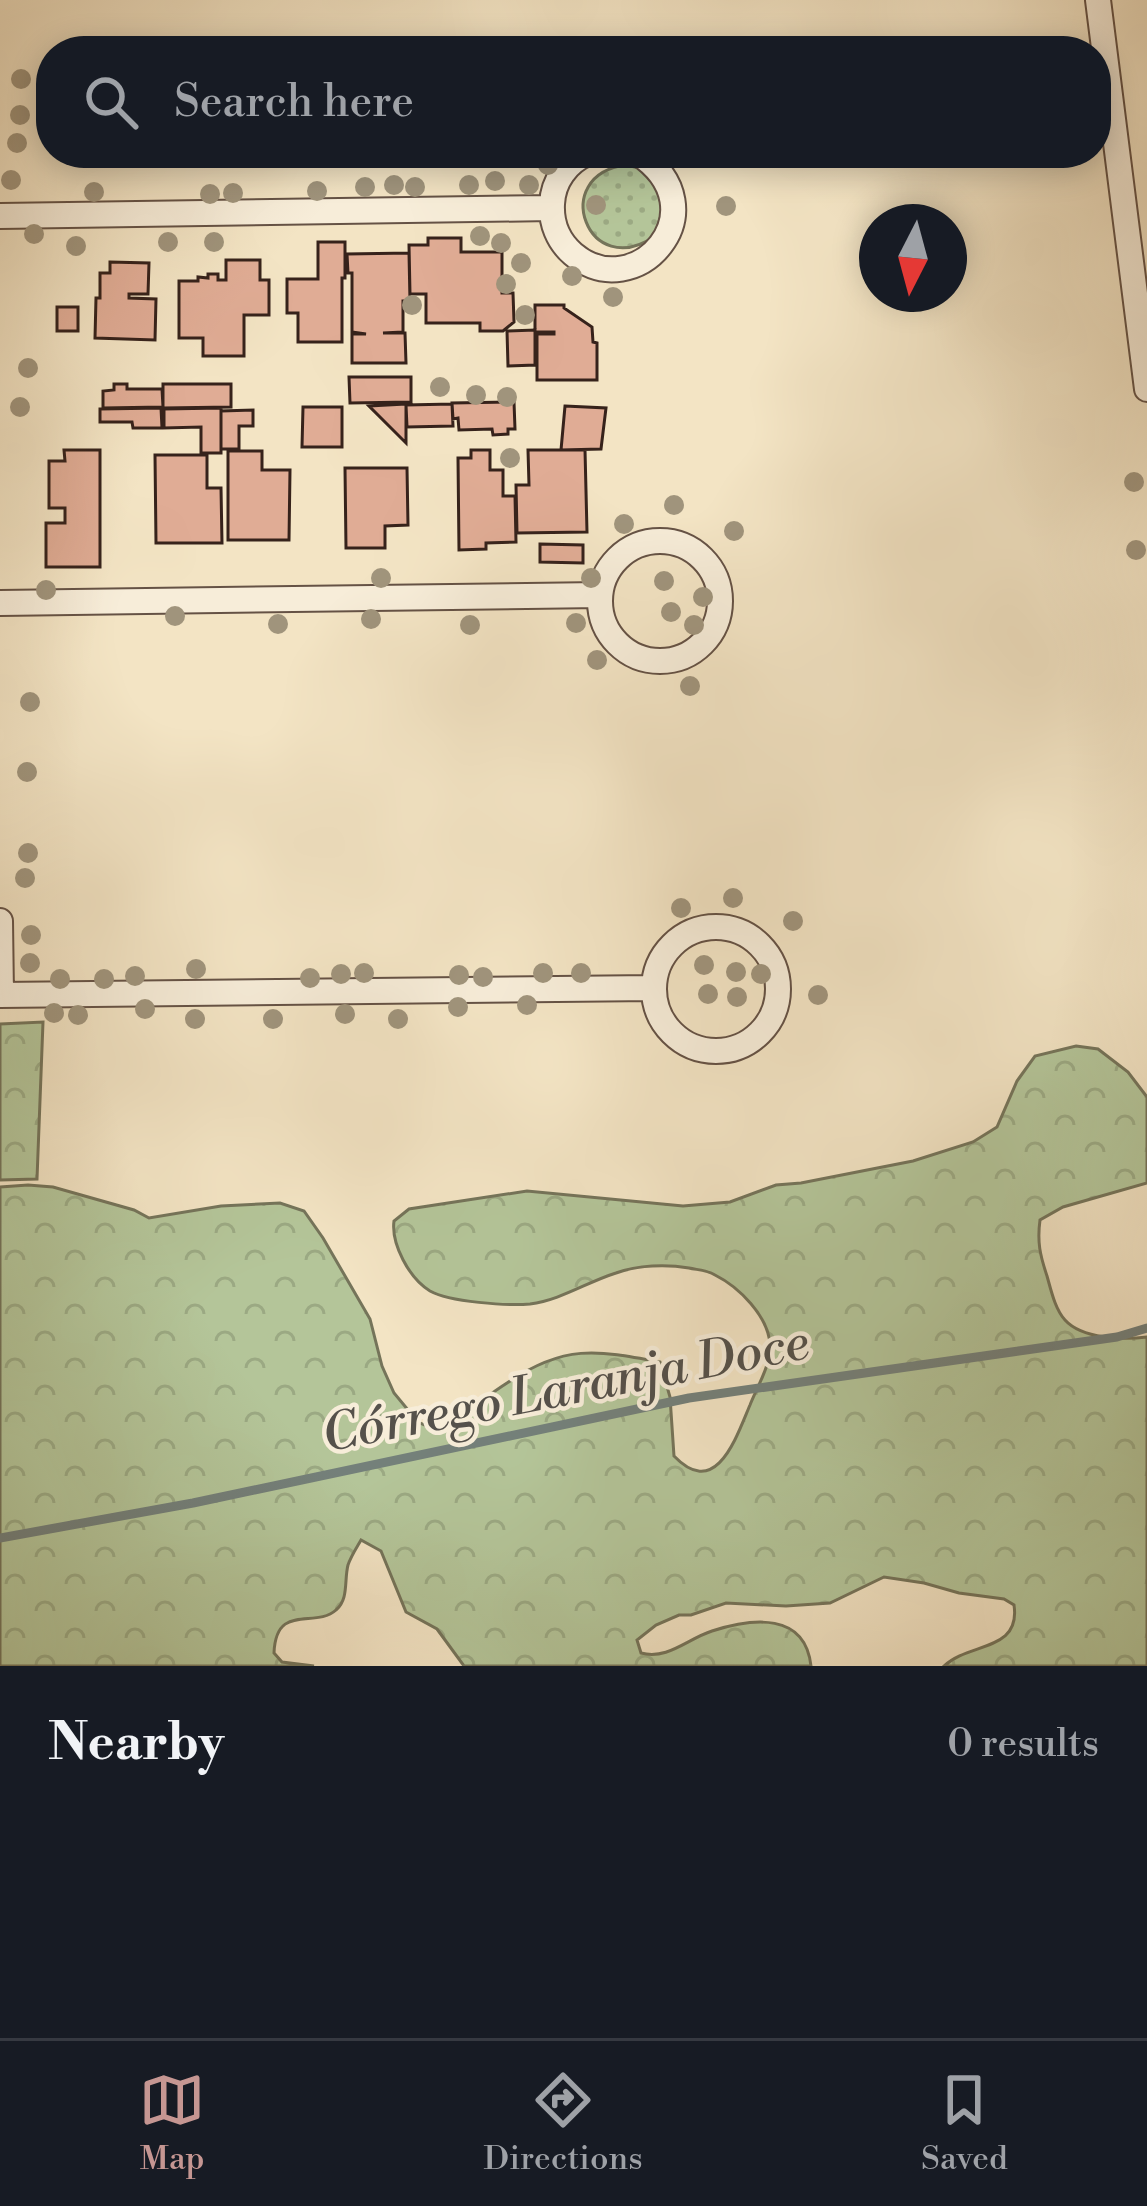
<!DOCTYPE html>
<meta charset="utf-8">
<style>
body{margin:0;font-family:"Libre Bodoni",serif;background:#242831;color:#f1f3f6}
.compass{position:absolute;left:859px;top:204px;width:108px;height:108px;border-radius:50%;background:#171b24;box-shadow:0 6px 30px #0003;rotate:186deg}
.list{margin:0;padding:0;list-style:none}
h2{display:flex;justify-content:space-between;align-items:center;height:156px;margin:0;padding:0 48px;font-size:51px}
h2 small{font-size:39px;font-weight:400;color:#9ea1a6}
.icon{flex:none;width:66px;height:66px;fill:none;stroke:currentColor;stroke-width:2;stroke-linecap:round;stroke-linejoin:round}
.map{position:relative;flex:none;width:1147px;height:1666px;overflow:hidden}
.search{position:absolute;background:#171b24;box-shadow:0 6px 30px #0003;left:36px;right:36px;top:36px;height:132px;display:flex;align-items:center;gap:30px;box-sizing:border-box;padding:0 42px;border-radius:48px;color:#9ea1a6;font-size:45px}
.sheet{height:372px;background:#171b24}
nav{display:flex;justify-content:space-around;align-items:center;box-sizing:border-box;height:168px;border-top:3px solid #363941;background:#171b24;font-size:33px;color:#9ea1a6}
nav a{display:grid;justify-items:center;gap:6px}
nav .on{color:#c59692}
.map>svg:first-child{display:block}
</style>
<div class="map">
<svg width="1147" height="1666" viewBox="0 0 1147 1666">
<defs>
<pattern id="grass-dots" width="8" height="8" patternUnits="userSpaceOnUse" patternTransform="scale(3)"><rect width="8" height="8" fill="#b4c599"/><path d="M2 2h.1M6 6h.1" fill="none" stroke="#9ba983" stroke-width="1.8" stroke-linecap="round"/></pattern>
<pattern id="forest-crowns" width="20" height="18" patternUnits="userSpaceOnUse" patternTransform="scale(3)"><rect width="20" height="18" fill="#b4c599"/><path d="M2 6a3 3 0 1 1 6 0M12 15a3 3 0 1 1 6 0" fill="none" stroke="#9ba983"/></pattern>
</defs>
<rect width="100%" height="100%" fill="#f3e4c4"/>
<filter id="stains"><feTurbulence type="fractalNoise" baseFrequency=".00167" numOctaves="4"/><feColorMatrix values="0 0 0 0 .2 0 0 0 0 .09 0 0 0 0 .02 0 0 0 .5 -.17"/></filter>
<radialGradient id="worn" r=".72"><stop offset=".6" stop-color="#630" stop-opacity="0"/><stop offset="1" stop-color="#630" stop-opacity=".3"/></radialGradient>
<!-- grass -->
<path fill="url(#grass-dots)" stroke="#75745a" stroke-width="3" d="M626,165L639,168L666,197L655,236C588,283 548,175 626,165Z"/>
<!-- forest -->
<path fill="url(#forest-crowns)" stroke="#75745a" stroke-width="3" d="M43,1022L37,1179L0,1180V1024Z
M1076,1046L1098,1049L1128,1072L1147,1097V1183L1063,1207L1040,1220C1037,1242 1040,1255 1047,1276C1051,1290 1055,1309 1065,1320C1082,1339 1124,1340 1147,1337V1666H944C969,1642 1021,1652 1014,1605L1004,1599L959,1593L924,1583L884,1577L830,1603L786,1606L726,1603L691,1615H679L656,1625L637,1640L641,1653C668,1660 687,1639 712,1631C753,1618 805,1612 811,1666H464L437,1629L406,1612L381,1551L361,1540C357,1547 351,1556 348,1565C344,1580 349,1599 336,1610C315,1629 276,1602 274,1653L282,1662L314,1666H0V1187L28,1185L53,1187L134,1210L149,1218L221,1206L280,1203L304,1211L323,1238L370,1319L382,1366L394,1393L418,1422L436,1430C462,1417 482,1399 507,1383C564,1344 596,1350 660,1362L670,1397L674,1456C716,1500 736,1438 750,1405C757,1387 771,1365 770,1344C768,1316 739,1287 715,1275C707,1270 698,1270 689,1268C666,1264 638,1265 616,1273C587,1282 561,1300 530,1304C508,1306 449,1302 430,1291C409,1278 391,1244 394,1221L409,1209L527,1191L683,1206L730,1202L776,1185L801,1183L913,1161L973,1142L997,1127L1017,1081L1035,1056Z"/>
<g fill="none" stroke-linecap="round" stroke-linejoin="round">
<!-- stream -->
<path stroke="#74807a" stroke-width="9" d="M0,1538L193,1503L689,1398L1117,1337L1147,1328"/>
</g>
<!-- building -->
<path fill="#e0ac95" stroke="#36221b" stroke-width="3" d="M428,238H461V252H502V293H513L514,322L503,331H480V323H426V294H410L409,245H428Z
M318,242H345V278H342V342H298V313H287V279H318Z
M409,253L410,301H403V332L383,333H405L406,363H352V334H366L352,332V273H348L347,254Z
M226,260H260V280H269V315H244V356H203V338H179V281H198V277L208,278V274H218V280H226Z
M110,262L149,263L148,294H129V298L156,299L155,340L95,338L96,298H100V273H110Z
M535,305H564V308L592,327L593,342L597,343V380H537V334H554V332H535Z
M57,307H78V331H57Z
M535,330V365L508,366L507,331Z
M349,377H411V402L350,403Z
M114,384H127V389H162L163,407L103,408V391L114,390Z
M163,384H231V407L163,408Z
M514,402L515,429H508V434L493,435L492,429L459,430L458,418L453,419L452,403Z
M406,404V443L369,406Z
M452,404L453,426L407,427L406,405Z
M565,406L606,408L601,449L561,450Z
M303,407H342V447H302Z
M161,408L162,428H133L132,422H100V409Z
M221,408V453H201V427L164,428V409Z
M253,410V426H239V449H221V411Z
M64,450H100V567H46V523H65V508H49V461H65Z
M471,450H490V470H503V496H515L516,542L486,543V549L459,550L458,458H471Z
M528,450H585L587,532L517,533L516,485H529Z
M228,451H262V470H290L289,540H228Z
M155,455H207V488H221L222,543H156Z
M345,468H407L408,525L385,526V548H346Z
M540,544L583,545V563L540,562Z"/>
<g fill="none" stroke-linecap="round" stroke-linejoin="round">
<!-- minor casing -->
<g stroke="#655245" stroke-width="28">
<path id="minor" d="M1098,0L1147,389
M588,153C567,162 553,181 552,204C551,223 558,241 573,254C635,307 723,210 638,153
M0,216L551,208
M600 601a60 60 0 1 1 120 0a60 60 0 1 1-120 0Z
M0,603L600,595
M0,921L1,995
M654 989a62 62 0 1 1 124 0a62 62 0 1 1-124 0Z
M0,995L653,988"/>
</g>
<!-- minor -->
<use href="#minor" stroke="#f7edd9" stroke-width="24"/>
</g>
<!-- trees -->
<g fill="#a0947c">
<circle cx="21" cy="79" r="10"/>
<circle cx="20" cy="115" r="10"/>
<circle cx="17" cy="143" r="10"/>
<circle cx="548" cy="165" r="10"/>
<circle cx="11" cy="180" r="10"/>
<circle cx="495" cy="181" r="10"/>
<circle cx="394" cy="185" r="10"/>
<circle cx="469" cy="185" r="10"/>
<circle cx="529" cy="185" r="10"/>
<circle cx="365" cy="187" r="10"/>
<circle cx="415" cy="187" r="10"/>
<circle cx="317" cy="191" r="10"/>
<circle cx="94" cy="192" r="10"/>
<circle cx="233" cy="193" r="10"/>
<circle cx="210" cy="194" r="10"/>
<circle cx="596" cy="205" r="10"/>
<circle cx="726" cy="206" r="10"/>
<circle cx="34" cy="234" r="10"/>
<circle cx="480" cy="236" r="10"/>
<circle cx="168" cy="242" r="10"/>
<circle cx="214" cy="242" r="10"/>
<circle cx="501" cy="243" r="10"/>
<circle cx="76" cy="246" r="10"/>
<circle cx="521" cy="263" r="10"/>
<circle cx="572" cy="276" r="10"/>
<circle cx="506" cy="284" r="10"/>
<circle cx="613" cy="297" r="10"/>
<circle cx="412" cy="305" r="10"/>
<circle cx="525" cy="315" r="10"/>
<circle cx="28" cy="368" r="10"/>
<circle cx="440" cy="387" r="10"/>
<circle cx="476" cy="395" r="10"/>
<circle cx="507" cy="397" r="10"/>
<circle cx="20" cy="407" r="10"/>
<circle cx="510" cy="458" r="10"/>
<circle cx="1134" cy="482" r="10"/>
<circle cx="674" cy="505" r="10"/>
<circle cx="624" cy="524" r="10"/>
<circle cx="734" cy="531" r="10"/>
<circle cx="1136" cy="550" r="10"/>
<circle cx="381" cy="578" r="10"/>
<circle cx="591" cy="578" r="10"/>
<circle cx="664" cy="581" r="10"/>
<circle cx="46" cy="590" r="10"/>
<circle cx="703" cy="597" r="10"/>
<circle cx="671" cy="612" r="10"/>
<circle cx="175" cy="616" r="10"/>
<circle cx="371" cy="619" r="10"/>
<circle cx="576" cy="623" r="10"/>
<circle cx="278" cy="624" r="10"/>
<circle cx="470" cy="625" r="10"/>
<circle cx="694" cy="625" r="10"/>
<circle cx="597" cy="660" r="10"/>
<circle cx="690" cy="686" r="10"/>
<circle cx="30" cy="702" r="10"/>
<circle cx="27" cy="772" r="10"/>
<circle cx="28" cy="853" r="10"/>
<circle cx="25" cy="878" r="10"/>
<circle cx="733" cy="898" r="10"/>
<circle cx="681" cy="908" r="10"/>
<circle cx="793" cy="921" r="10"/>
<circle cx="31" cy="935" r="10"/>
<circle cx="30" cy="963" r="10"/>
<circle cx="704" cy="965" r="10"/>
<circle cx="196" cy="969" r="10"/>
<circle cx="736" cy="972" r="10"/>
<circle cx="364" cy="973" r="10"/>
<circle cx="543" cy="973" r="10"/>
<circle cx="581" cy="973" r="10"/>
<circle cx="341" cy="974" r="10"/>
<circle cx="761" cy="974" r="10"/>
<circle cx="459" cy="975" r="10"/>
<circle cx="135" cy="976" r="10"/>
<circle cx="483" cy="977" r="10"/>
<circle cx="310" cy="978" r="10"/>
<circle cx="60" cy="979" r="10"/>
<circle cx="104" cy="979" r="10"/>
<circle cx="708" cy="994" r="10"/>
<circle cx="818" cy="995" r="10"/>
<circle cx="737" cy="997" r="10"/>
<circle cx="527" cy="1005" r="10"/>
<circle cx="458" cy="1007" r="10"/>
<circle cx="145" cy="1009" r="10"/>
<circle cx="54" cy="1013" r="10"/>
<circle cx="345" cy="1014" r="10"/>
<circle cx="78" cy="1015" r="10"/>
<circle cx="195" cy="1019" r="10"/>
<circle cx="273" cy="1019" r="10"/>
<circle cx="398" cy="1019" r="10"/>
</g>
<g text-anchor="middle" stroke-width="9" stroke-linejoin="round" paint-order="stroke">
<!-- water labels -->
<g font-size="51" font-style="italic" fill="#55514b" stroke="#f7edd9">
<text transform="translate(565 1387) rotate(-11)" y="18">Córrego Laranja Doce</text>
</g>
</g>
<rect width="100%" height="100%" filter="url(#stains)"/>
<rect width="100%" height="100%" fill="url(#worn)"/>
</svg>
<svg class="compass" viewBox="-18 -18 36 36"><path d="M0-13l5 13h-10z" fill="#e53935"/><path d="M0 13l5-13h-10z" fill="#9ea1a6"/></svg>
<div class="search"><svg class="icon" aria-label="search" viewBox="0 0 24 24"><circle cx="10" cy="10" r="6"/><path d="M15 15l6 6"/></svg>Search here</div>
</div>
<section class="sheet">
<h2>Nearby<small>0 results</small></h2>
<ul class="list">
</ul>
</section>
<nav>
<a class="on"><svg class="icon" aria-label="map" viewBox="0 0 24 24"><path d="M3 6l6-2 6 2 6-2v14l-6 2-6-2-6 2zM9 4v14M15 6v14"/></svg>Map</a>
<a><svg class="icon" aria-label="directions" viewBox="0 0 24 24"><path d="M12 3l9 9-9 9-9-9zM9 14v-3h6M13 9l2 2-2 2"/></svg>Directions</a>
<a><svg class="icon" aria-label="saved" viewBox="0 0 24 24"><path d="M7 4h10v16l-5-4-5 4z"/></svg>Saved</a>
</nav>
